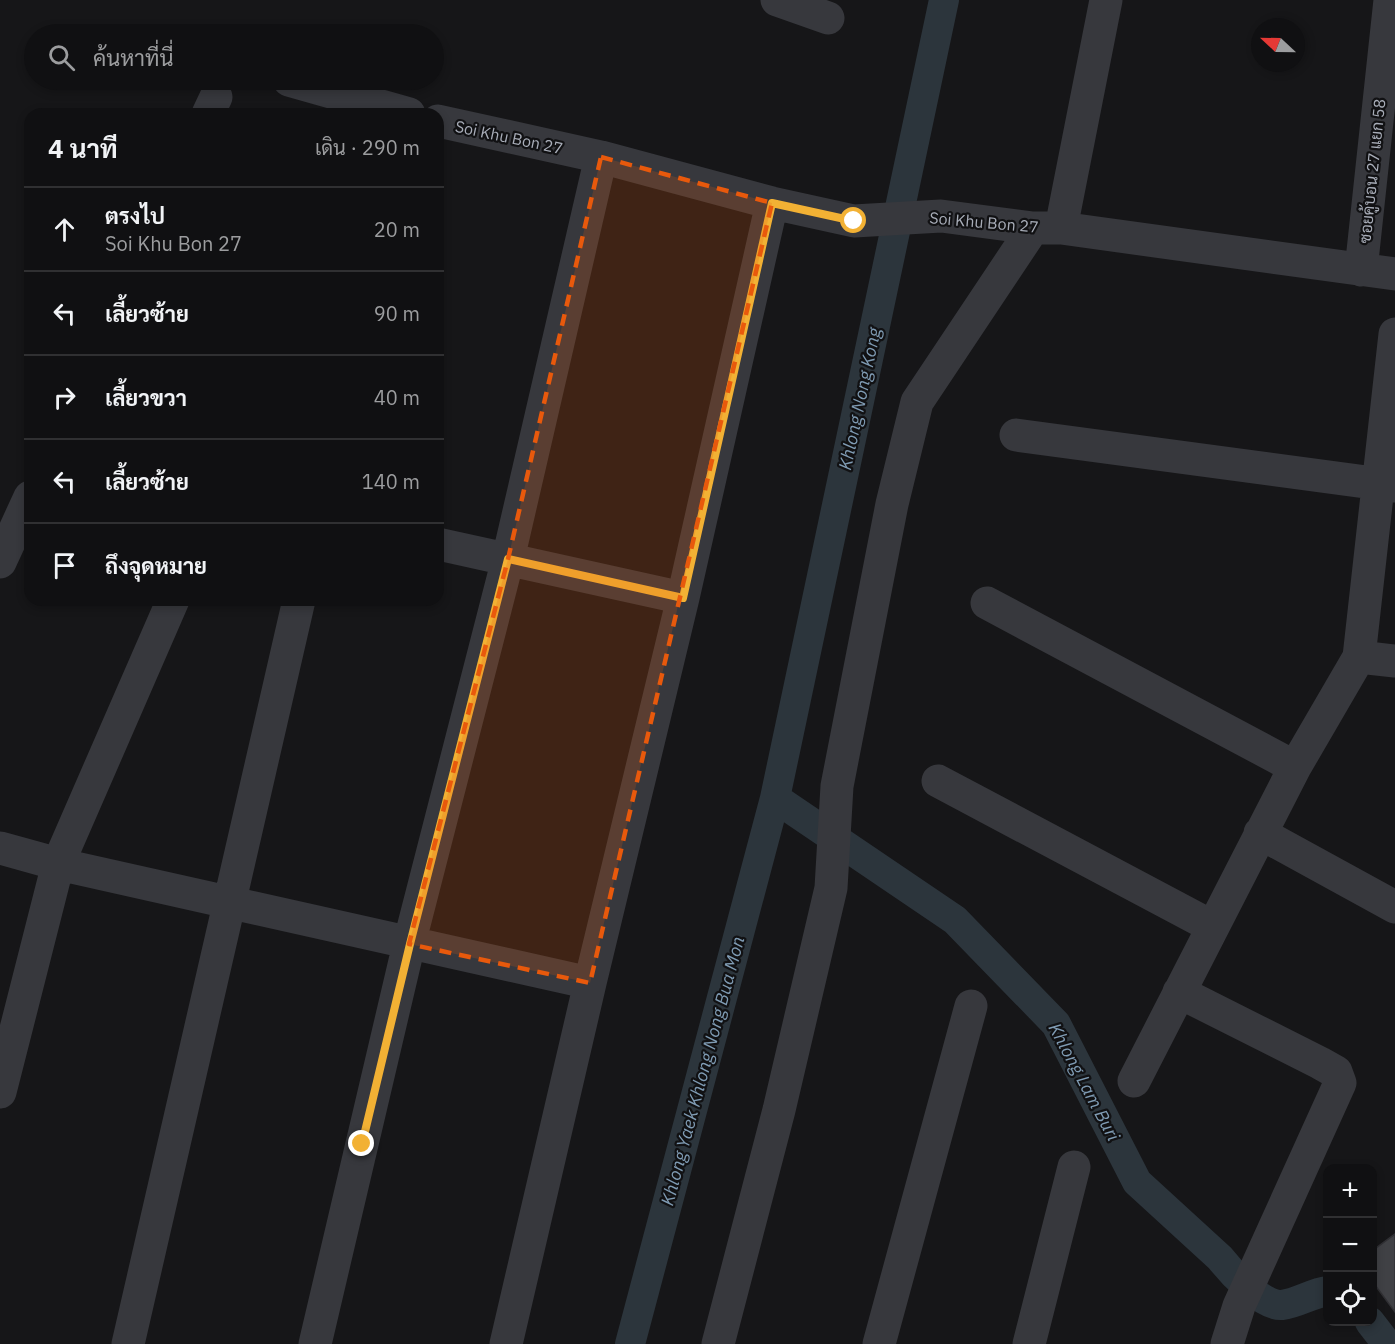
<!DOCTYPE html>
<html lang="th">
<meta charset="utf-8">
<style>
body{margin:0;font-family:"IBM Plex Sans",Sarabun,sans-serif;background:#1e1e20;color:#f1f3f6}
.controls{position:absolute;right:18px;bottom:18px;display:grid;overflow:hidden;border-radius:12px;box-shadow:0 3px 9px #0003}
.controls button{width:54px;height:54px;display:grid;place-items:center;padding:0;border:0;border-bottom:2px solid #303032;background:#101012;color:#f1f3f6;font:30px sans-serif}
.compass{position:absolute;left:1251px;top:18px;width:54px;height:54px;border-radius:50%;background:#101012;box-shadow:0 3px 9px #0003;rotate:292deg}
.stop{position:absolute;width:18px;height:18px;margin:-14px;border:4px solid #f2b134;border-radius:50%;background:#fff}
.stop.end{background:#f2b134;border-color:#fff;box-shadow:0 2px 6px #0008}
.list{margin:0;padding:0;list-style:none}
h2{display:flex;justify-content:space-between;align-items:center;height:78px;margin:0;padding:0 24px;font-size:26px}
h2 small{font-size:20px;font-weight:400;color:#9c9d9f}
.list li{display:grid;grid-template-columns:39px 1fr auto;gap:18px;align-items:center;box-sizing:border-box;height:84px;padding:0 24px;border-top:2px solid #303032}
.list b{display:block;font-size:22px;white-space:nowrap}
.list p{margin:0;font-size:20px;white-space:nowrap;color:#9c9d9f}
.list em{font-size:20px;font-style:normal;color:#9c9d9f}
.icon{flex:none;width:33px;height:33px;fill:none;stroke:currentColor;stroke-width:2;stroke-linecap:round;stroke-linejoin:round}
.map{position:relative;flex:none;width:1395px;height:1344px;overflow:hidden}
.search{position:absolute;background:#101012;box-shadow:0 3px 9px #0003;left:24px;top:24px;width:420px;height:66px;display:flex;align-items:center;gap:15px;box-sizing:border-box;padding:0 21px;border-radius:33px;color:#9c9d9f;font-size:22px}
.panel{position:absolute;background:#101012;box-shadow:0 3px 9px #0003;left:24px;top:108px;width:420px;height:498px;border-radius:18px}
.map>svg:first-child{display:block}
</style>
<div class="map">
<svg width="1395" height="1344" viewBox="0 0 1395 1344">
<rect width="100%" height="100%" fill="#161618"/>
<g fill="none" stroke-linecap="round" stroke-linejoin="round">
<!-- canal -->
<path stroke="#2c353c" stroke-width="30" d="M775,798L955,920L1056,1024L1137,1182L1220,1258C1231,1272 1263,1307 1282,1305C1298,1303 1312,1293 1328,1291
M1370,1322L1387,1344
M630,1344L775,798L944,0"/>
</g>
<!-- building -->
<path fill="#404145" stroke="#303034" stroke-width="1.5" d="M1395,1234V1312L1372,1281V1251Z"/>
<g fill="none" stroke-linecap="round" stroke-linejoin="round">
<!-- street -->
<path stroke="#37383d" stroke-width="33" d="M777,0L828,18
M289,80L409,114
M208,114L216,97
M438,121L601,157L772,203L854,221L941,216L1033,228H1061L1395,274
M1061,228L1106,0
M1361,270L1390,0
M1016,435L1395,486
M438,544L683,598
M0,562L30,497
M987,603L1295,767
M1359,657L1395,661
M938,781L1213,927
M1260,833L1395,907
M0,848L58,864L590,983
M1179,992L1320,1063L1336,1072L1340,1083L1239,1306L1227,1344
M1134,1081L1295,767L1359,657L1395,334
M0,1092L58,864L173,600
M128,1344L299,600
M315,1344L409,944L508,559L601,157
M506,1344L590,983L683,598L772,203
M718,1344L779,1110L831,888L837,786L892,504L917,402L1033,228
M879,1344L971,1006
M1029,1344L1074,1167"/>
</g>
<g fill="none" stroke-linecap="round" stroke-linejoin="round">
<!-- route -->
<path stroke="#f2b134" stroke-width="8" d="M362,1144L410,944L508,559L683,598L772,203L854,221"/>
</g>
<!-- marked area -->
<path fill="#e8590c" fill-opacity="0.2" stroke="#e8590c" stroke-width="4.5" stroke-dasharray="12 8" stroke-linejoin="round" d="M601,157L772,203L590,983L409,944L508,559Z"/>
<g text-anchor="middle" stroke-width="4.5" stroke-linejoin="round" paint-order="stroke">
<!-- street labels -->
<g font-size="16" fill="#a8adb8" stroke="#111113">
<text transform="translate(509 137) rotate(12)" y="6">Soi Khu Bon 27</text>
<text transform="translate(1372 171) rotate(-84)" y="6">ซอยคู้บอน 27 แยก 58</text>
<text transform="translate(984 222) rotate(5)" y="6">Soi Khu Bon 27</text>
</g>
<!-- water labels -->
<g font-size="18" font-style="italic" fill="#7f9bb3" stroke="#111113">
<text transform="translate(860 399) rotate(-78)" y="6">Khlong Nong Kong</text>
<text transform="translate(703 1071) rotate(-75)" y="6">Khlong Yaek Khlong Nong Bua Mon</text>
<text transform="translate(1084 1082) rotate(62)" y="6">Khlong Lam Buri</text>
</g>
</g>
</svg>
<div class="controls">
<button>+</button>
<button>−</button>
<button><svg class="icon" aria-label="locate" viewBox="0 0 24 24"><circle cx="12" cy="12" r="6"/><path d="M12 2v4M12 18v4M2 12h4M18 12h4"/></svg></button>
</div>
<svg class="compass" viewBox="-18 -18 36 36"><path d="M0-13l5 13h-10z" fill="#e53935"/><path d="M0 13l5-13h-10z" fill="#9c9d9f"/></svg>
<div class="stop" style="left:854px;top:221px"></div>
<div class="stop end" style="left:362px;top:1144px"></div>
<div class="search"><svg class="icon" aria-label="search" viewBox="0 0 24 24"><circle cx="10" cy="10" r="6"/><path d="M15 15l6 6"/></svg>ค้นหาที่นี่</div>
<section class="panel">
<h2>4 นาที<small>เดิน · 290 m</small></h2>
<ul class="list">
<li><svg class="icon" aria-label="ahead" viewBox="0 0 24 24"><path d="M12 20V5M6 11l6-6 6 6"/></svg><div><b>ตรงไป</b><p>Soi Khu Bon 27</p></div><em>20 m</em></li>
<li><svg class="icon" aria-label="left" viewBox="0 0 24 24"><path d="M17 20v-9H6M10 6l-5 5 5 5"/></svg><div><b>เลี้ยวซ้าย</b></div><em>90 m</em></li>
<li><svg class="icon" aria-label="right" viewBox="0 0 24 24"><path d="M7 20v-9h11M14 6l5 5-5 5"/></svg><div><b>เลี้ยวขวา</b></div><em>40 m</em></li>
<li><svg class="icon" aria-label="left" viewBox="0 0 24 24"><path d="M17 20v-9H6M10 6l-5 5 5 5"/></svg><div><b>เลี้ยวซ้าย</b></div><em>140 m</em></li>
<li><svg class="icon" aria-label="arrive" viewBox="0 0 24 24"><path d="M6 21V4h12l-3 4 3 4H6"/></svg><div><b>ถึงจุดหมาย</b></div></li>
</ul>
</section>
</div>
